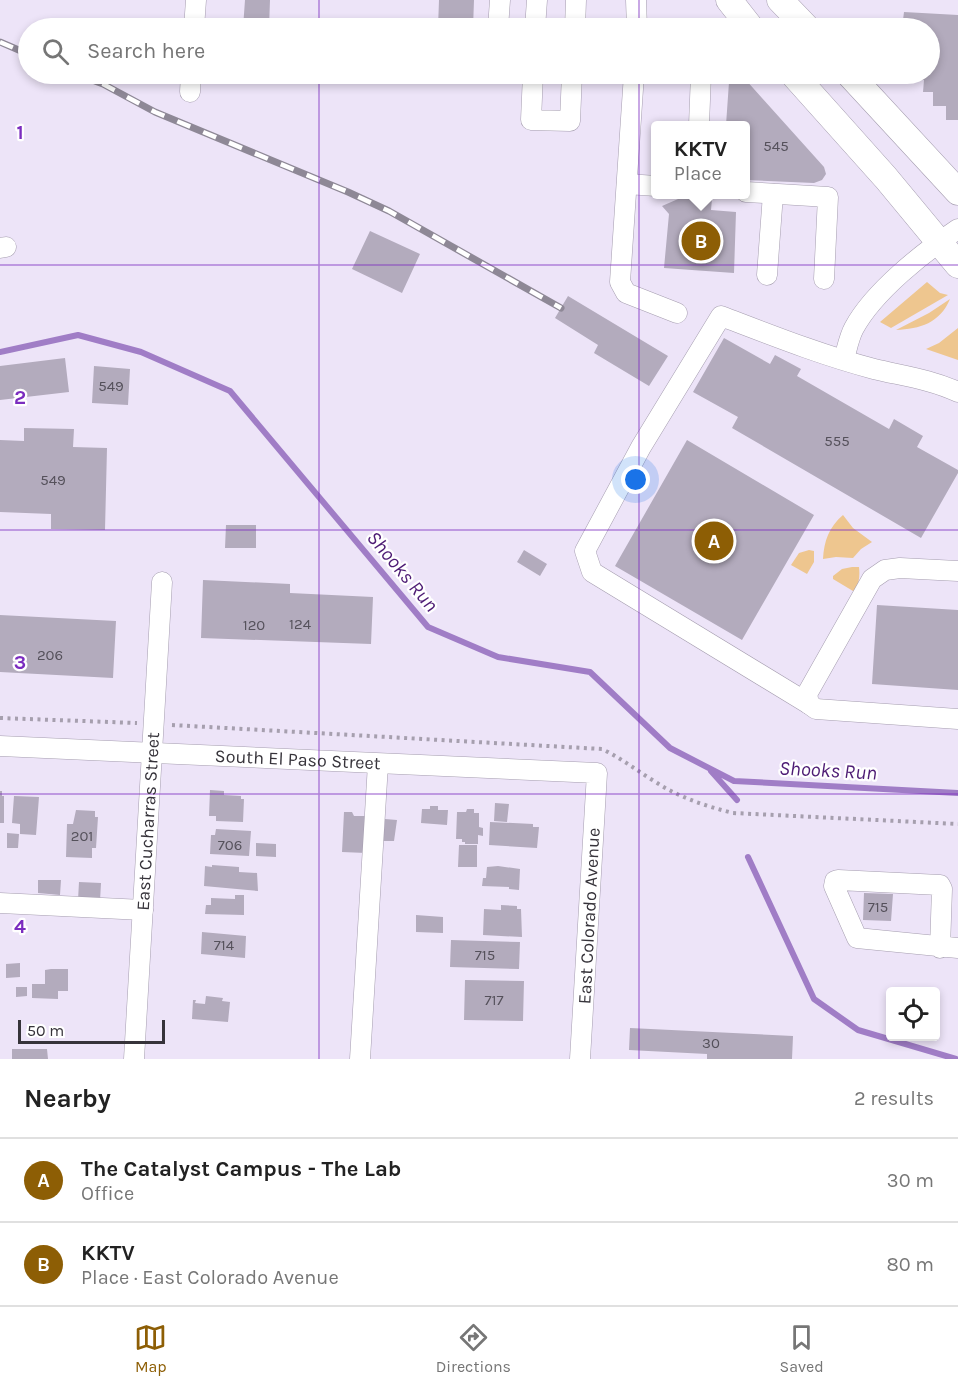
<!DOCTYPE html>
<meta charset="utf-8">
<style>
body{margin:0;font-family:Karla,sans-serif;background:#f6f6f6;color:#222}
.controls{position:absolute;right:18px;bottom:18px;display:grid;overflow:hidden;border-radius:6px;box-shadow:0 3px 9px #0003}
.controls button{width:54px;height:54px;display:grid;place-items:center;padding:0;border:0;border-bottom:2px solid #e0e0e0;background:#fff;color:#222;font:30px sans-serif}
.scale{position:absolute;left:18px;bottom:15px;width:147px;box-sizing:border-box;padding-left:6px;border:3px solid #36333a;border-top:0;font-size:16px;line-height:21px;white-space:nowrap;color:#36333a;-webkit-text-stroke:4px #fff;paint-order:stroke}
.you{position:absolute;left:636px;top:480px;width:21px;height:21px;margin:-15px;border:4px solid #fff;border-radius:50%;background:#1a73e8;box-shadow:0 0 0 9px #1a73e833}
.badge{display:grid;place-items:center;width:39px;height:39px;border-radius:50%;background:#8d5e05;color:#fff;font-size:20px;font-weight:700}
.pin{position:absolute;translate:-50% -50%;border:3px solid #fff;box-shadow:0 2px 6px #0006}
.popup{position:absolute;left:651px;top:121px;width:99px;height:78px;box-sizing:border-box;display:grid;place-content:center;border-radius:6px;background:#fff;filter:drop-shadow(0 2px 4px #0005);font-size:20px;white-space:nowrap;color:#767676}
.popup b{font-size:22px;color:#222}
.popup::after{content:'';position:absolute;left:50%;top:100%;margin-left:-12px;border:12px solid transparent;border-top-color:#fff}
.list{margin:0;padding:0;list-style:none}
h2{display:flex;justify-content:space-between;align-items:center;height:78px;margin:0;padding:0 24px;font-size:26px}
h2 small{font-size:20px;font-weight:400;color:#767676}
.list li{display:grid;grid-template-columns:39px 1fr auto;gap:18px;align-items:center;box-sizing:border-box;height:84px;padding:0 24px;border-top:2px solid #e0e0e0}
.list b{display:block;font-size:22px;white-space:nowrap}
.list p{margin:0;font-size:20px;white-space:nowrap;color:#767676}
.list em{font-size:20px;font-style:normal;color:#767676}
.icon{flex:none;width:33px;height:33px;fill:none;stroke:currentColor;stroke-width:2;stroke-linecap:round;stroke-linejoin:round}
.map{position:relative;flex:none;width:958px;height:1059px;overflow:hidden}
.search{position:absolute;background:#fff;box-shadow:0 3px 9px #0003;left:18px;right:18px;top:18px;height:66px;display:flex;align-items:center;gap:15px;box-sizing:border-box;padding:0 21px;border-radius:33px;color:#767676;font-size:22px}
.sheet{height:246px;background:#fff}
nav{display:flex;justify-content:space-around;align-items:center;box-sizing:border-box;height:84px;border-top:2px solid #e0e0e0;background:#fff;font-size:16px;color:#767676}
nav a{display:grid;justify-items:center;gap:3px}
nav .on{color:#8d5e05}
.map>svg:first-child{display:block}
</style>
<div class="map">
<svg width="958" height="1059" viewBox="0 0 958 1059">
<rect width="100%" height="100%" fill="#ede4f8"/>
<!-- green -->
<path fill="#eec68f" d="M927,282L940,293L948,295L891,328L880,322Z
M950,299C940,323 920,329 896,330L929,313Z
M958,328V360L926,349L939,343Z
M843,515L853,528L872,542L861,549L853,558L836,557L823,559C824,541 829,527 843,515Z
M809,550L814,551V562L807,574L791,565L799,553Z
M852,567H859C860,576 859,582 856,590L853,591L833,579V576L842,569Z"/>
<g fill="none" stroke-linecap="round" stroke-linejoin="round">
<!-- stream -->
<path stroke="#a07dc6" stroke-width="6" d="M0,352L78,335L141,352L230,391L428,627L498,657L590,672L670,748L734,781L958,793
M711,771L737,800
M748,857L814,999L858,1030L956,1059"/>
</g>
<!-- building -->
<path fill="#b3abbd" d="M245,0H270L269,28H243Z
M439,0H474L473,28H438Z
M904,12L958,15V120H946V106H933V92H923L924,80L912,79V74H930V28H902Z
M470,74H505V81L470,80Z
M739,76L745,79L824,167L826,174L822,180L814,183L746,180V125H726L729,82L732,77Z
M685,196H697L712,199L711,210L736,212L734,273L664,268L669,214L662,206Z
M370,231L420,254L402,293L352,269Z
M568,296L668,356L649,386L594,353L598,345L555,318Z
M724,338L770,364L775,355L801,369L797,376L889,429L894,419L923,436L917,447L958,470V473L921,538L732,428L738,417L693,392Z
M65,358L69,392L0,400V366Z
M94,366L130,369L128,405L92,403Z
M24,428L74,429L73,447L107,448L105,530L51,529V514L0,512V440L24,441Z
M687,440L814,515L742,640L615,566Z
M226,525H256V548H225Z
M524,550L547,564L540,576L517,562Z
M203,580L290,584V593L373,597L371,644L201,638Z
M877,605L958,610V690L872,684Z
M0,615L116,621L113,678L0,672Z
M210,790L224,791V795L241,796V799H244L243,822L216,821V816H209Z
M0,791H2V796H4V823H0Z
M14,796L39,797L36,835L20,834V824L12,823Z
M495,803L509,804L507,822L494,821Z
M430,806H438V810H448L447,825L421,823L422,809H430Z
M467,809H474V813H479V827L483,828V836L478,835V844H465V842H462V839H456L457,812H466Z
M76,810L95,811V817H98L96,848H92V858L66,857L67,824H73Z
M344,812H352L354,816H367L366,853L342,852Z
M385,819L397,820L394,841H383Z
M490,822L533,824V827H539L537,848L489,845Z
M216,829L251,831L249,856L210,854L211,835H215Z
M7,833L19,834L18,848H7Z
M256,843L276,844V857L256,856Z
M459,845H477V867H458Z
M212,865L239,867V872L257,873L258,891L204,886L205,866L212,867Z
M498,866L520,869L519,890L509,889V887L482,886L483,878H486L487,867Z
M38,880H61L60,895L38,893Z
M79,882L101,883L100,901L78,900Z
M864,893L893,894L891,921L863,920Z
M235,895H244V915L205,914L206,905H211V898L235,899Z
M501,905L517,906V909H521L522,937L483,935L484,909L501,910Z
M416,915L443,917V933L416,932Z
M202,932L246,936L245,958L201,954Z
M451,940L520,942L519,969L450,967Z
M20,963V977L6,978V964Z
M51,969H68V991H58V999L32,998V984H45V970Z
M465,980L524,981L523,1021L464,1020Z
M16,987H27V996L16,997Z
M206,996L223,998L222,1001L230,1002L228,1022L192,1019L193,1000H196L195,1003L205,1004Z
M630,1028L793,1036L792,1059H707V1054L629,1050Z
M12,1049H47L48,1059H12Z"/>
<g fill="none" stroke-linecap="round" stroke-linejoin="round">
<!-- minor casing -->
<g stroke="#a59daf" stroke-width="21">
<g id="minor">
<path d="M636,0L637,28"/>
<path d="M194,28L196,0"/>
<path d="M498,28L500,0"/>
<path d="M535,28L537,0"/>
<path d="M575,28L576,0"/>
<path d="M533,74L531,120L570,121L572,74"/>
<path d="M634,74L620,282L626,293L677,313"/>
<path d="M190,92L191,74"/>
<path d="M699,125L701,74"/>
<path d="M627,184L656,186"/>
<path d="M746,192L828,197L824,279"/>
<path d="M0,248L6,247"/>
<path d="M767,275L773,194"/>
<path d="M844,359C847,349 849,337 854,328C874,291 924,252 958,229"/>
<path d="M958,571L900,568L885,570L872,579L807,694L809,704L816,709L958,719"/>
<path d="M809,704L592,572L585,551L641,447L721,316C771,335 821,355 874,369C903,376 930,379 958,392"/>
<path id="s1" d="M0,746L597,773L580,1059"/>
<path d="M0,903L143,910"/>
<path d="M940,948L942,889L940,885L838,880L835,881L834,886L857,938L958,948"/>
<path id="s2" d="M134,1059L162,582"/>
<path d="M360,1059L378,764"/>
</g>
</g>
<!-- major casing -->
<g stroke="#a59daf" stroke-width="27">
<path id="major" d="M729,0L751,28
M780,0L807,28
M793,74L886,178L958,265
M849,74L958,192"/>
</g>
<!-- path -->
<path stroke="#a69fae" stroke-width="4" stroke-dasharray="3 4.5" stroke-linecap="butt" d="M0,718L137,723
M172,725L602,749C621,758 636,770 654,781C678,797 705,806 733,813L958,824"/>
<!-- minor -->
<use href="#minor" stroke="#fff" stroke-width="20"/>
<!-- major -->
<use href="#major" stroke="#fff" stroke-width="26"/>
<!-- rail casing -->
<g stroke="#8e8896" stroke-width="7">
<path id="rail" d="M0,42L28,54
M76,74L103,84L155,112L348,192L389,211L561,308"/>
</g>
<!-- rail -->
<use href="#rail" stroke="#fff" stroke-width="4.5" stroke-dasharray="14" stroke-linecap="butt"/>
</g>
<!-- grid -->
<path fill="none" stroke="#7b2cbf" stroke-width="1.5" stroke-opacity="0.55" d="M319,0V28M639,0V28M319,74V1059M639,74V1059M0,265H958M0,530H958M0,794H958"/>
<g text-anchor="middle" stroke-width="4.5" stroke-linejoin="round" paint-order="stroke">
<!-- number labels -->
<g font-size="15" fill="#55515b">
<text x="776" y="151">545</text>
<text x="111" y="391">549</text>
<text x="837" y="446">555</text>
<text x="53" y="485">549</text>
<text x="300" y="629">124</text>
<text x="254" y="630">120</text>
<text x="50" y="660">206</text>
<text x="82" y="841">201</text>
<text x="230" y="850">706</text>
<text x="878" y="912">715</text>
<text x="224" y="950">714</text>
<text x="485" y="960">715</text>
<text x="494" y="1005">717</text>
<text x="711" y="1048">30</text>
</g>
<!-- street labels -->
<g font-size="18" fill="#36333a" stroke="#fff">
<text dy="6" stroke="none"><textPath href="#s1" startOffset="298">South El Paso Street</textPath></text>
<text dy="6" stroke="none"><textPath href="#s2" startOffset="238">East Cucharras Street</textPath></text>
<text transform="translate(589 916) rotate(-87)" y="6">East Colorado Avenue</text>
</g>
<!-- water labels -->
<g font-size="20" font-style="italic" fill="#4d1b74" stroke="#fff">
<text transform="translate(403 571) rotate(50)" y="7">Shooks Run</text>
<text transform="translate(828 770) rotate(3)" y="7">Shooks Run</text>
</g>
</g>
<g font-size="20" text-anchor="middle" font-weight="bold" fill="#7b2cbf" stroke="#fff" stroke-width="4.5" stroke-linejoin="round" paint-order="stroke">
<text x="20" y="139">1</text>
<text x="20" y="404">2</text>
<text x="20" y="669">3</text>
<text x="20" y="933">4</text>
</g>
</svg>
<div class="controls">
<button><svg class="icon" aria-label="locate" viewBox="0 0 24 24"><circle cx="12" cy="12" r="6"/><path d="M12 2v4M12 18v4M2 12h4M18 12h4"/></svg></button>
</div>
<div class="scale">50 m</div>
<div class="you"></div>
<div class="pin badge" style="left:714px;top:541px">A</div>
<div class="pin badge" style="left:701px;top:241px">B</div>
<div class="popup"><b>KKTV</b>Place</div>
<div class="search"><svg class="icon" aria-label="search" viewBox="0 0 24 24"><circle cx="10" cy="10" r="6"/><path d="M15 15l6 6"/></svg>Search here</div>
</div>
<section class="sheet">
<h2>Nearby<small>2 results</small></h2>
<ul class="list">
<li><span class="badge">A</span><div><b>The Catalyst Campus - The Lab</b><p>Office</p></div><em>30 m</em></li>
<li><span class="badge">B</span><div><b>KKTV</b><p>Place · East Colorado Avenue</p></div><em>80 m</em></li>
</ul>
</section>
<nav>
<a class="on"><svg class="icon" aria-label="map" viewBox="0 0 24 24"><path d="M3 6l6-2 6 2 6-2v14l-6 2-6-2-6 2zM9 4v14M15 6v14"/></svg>Map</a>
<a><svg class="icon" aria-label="directions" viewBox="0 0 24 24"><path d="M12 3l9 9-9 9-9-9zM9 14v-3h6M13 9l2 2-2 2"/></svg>Directions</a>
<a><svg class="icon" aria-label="saved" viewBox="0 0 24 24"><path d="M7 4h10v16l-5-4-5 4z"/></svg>Saved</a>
</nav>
